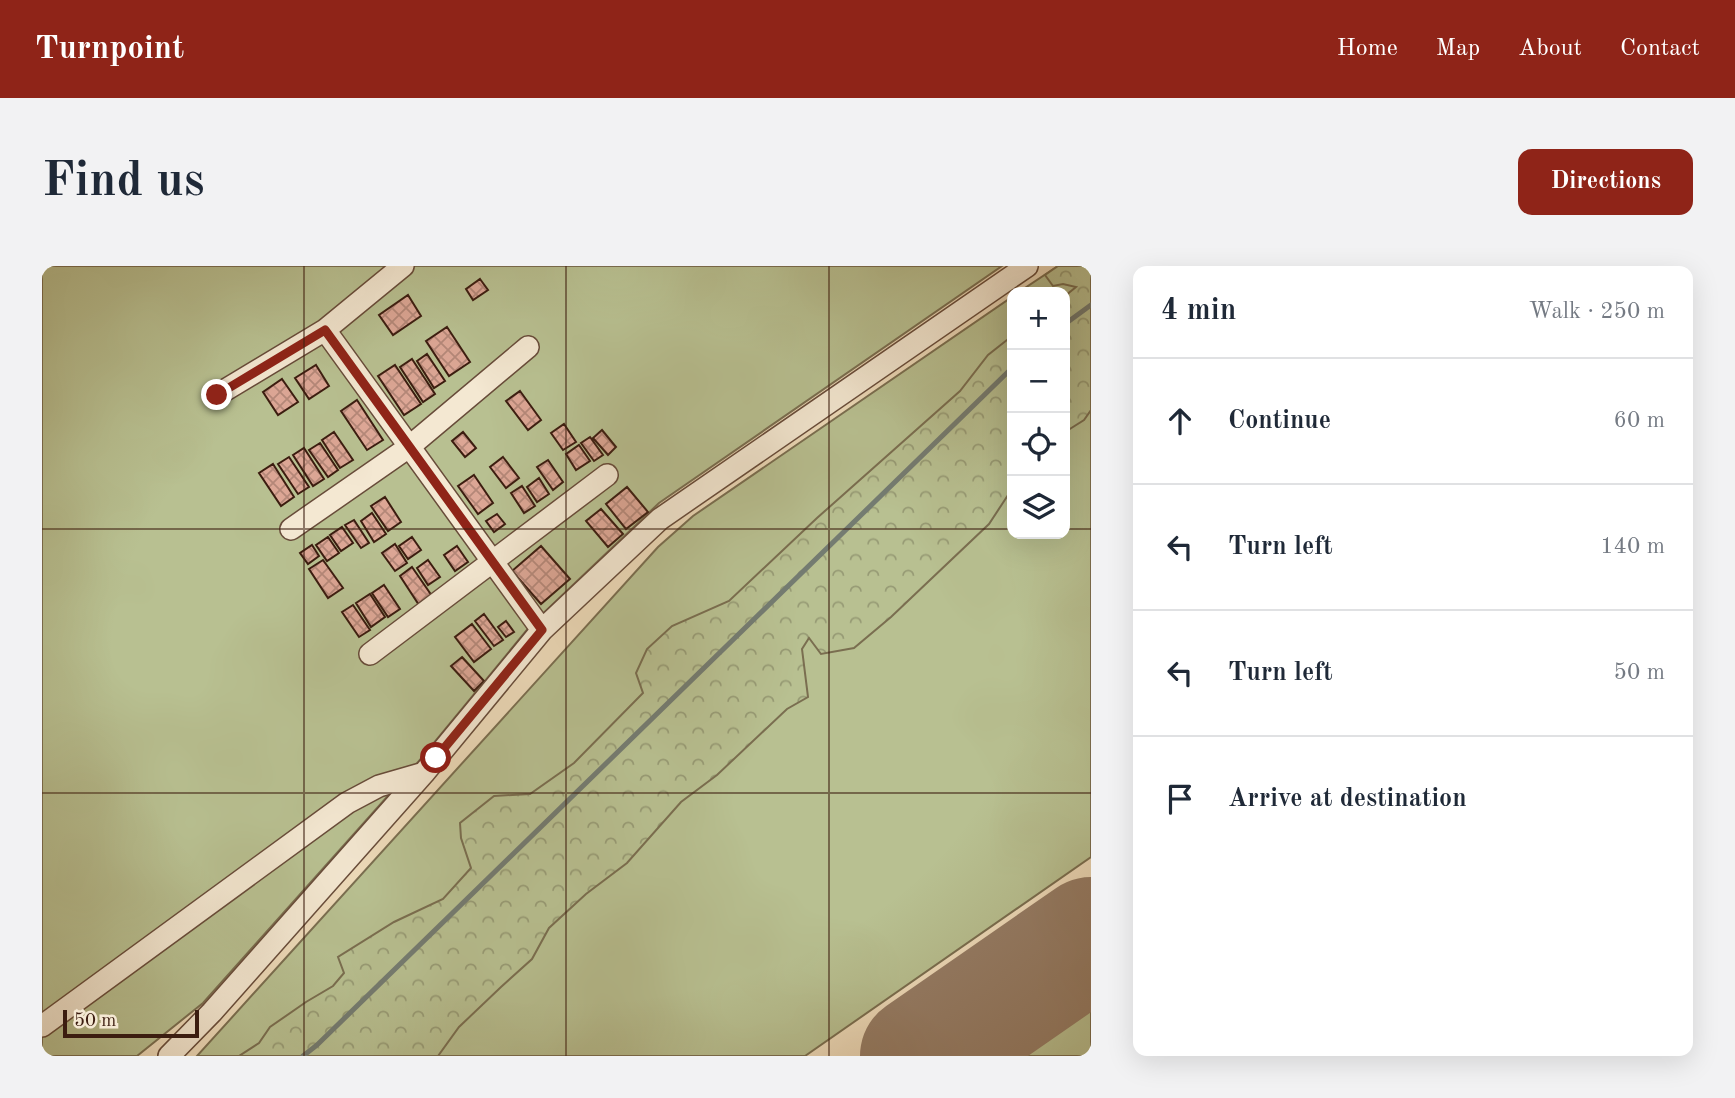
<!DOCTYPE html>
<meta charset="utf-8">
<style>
body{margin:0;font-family:"Old Standard TT",serif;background:#f2f2f3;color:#1f2937}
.controls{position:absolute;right:21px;top:21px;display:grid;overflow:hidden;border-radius:14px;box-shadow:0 7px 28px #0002}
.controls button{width:63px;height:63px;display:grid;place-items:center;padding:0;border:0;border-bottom:2px solid #e0e1e3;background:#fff;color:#1f2937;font:35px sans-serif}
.scale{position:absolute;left:21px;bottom:18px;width:136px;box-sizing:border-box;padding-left:7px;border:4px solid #3c1d10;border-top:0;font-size:19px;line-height:24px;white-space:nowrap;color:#3c1d10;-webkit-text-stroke:5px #f4e8d2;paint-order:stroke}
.stop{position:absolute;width:21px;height:21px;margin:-16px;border:5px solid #8f2418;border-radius:50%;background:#fff}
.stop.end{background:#8f2418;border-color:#fff;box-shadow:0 2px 7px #0008}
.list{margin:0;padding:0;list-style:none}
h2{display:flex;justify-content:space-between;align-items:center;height:91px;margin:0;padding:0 28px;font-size:30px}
h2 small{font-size:23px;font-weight:400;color:#747a83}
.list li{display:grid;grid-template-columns:46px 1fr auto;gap:21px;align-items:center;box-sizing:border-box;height:126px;padding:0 28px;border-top:2px solid #e0e1e3}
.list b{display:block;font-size:26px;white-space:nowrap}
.list em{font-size:23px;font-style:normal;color:#747a83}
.icon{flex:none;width:38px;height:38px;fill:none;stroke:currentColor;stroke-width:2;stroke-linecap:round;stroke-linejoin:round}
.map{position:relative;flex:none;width:1049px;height:790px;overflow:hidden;border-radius:14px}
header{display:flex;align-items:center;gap:42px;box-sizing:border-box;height:98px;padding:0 35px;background:#8f2418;color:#fff}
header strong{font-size:33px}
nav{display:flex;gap:38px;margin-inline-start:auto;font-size:24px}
.intro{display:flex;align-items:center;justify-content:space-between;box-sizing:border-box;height:168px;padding:0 42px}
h1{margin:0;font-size:49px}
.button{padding:18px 32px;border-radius:14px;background:#8f2418;color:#fff;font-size:24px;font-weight:700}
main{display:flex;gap:42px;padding:0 42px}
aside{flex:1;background:#fff;border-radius:14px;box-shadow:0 7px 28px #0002}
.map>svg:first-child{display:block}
</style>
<header>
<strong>Turnpoint</strong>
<nav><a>Home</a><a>Map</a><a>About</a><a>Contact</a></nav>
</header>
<div class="intro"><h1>Find us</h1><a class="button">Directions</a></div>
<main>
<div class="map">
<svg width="1049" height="790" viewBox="0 0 1049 790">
<defs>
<pattern id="forest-crowns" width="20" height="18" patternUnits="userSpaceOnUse" patternTransform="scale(1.75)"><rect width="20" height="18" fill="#b8c091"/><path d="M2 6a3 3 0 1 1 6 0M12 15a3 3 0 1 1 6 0" fill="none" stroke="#979b75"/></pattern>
<pattern id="building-cross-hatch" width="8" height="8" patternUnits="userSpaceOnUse" patternTransform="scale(1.75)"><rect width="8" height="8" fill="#dca695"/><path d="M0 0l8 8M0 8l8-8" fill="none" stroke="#b48778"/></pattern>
</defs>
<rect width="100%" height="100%" fill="#eedbba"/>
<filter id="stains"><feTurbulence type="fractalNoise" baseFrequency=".00286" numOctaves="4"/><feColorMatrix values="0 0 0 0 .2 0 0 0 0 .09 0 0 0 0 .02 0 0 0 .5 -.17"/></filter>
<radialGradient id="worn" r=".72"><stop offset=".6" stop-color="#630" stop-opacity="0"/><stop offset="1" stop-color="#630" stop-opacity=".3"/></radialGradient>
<!-- grass -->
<path fill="#b8c091" stroke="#7a6e50" stroke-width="2" d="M0,0H960L617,237L489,359L377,495L161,737L95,790H0Z
M1016,0H1049V591L763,790H155L616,281L651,250L970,31V268H1023V26H977Z
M1049,728V790H961L963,786Z"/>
<!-- forest -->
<path fill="url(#forest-crowns)" stroke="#7a6e50" stroke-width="2" d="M1016,0H1049V144L1042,154L1023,166V30L1034,21L1021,18L1011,20L1003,9Z
M970,70V223L947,258L849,351L812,382L779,388L767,372L760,383L766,431L745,443L675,509L639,536L585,597L544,628L507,662L490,693L459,721L417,761L396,790H197L217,777L228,761L264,736L291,720L302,707L296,691L352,656L401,633L429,602L419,572L418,557L452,530L488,528L532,497L601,427L594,407L605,383L630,360L687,335L775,252L918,125L946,89Z"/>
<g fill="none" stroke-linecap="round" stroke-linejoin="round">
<!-- stream -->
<path stroke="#747c72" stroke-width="5" d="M1023,58L1049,39
M261,790L275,779L970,102"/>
<!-- taxiway -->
<path stroke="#957c65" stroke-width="49" d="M887,790L892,781"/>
<!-- runway -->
<path stroke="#957c65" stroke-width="122" d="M879,790L1049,672"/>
</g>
<!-- building -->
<path fill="url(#building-cross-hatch)" stroke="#3c1d10" stroke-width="2" d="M438,13L446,24L431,34L424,23Z
M366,29L379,50L351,69L337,49Z
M405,61L428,96L407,110L384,75Z
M385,88L403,115L392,122L375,95Z
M370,93L393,128L381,136L358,101Z
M274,99L287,120L267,133L253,112Z
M353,99L379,138L362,149L336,110Z
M240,113L256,136L236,149L221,126Z
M478,125L499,154L486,164L464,135Z
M315,134L341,174L325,184L299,145Z
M522,158L534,176L521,184L509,167Z
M560,164L574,181L566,189L551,172Z
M292,166L311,194L298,202L280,174Z
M421,166L434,182L423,191L410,175Z
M548,171L561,189L552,195L539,177Z
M278,177L296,204L286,211L267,184Z
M537,179L548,195L534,204L524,188Z
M262,182L282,213L271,220L251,189Z
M247,191L267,221L256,228L236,198Z
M461,191L477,212L464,222L448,201Z
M506,194L521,216L511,224L495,201Z
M231,198L252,231L239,240L217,207Z
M432,209L451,237L436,248L416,220Z
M497,212L507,228L495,236L485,221Z
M480,220L493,240L482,247L469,227Z
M585,221L606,246L584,263L564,238Z
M343,231L359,256L346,265L329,240Z
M559,243L581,268L566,281L544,255Z
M330,247L344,268L332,276L319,255Z
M455,248L463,258L452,266L444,255Z
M312,254L327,277L319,282L303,259Z
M300,261L311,277L299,285L288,269Z
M286,271L297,287L285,295L274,279Z
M370,271L379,284L366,293L357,280Z
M353,278L365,297L353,305L340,287Z
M270,279L277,290L266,298L258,287Z
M415,280L426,296L413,305L402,289Z
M499,280L528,313L499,338L470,305Z
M281,294L301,322L286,332L267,303Z
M386,294L398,311L386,319L375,302Z
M370,301L390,330L377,339L358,310Z
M342,319L358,343L346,351L330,327Z
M328,328L343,351L329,361L314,337Z
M311,339L328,364L317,371L300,346Z
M442,348L461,374L452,380L433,355Z
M464,355L472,366L464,371L456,361Z
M430,358L449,383L432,396L413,371Z
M420,391L442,415L432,425L409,400Z"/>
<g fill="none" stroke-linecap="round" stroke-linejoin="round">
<!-- minor casing -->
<g stroke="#684c3a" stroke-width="24">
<path id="minor" d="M283,64L500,364
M175,129L283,64L361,0
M249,263L367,181L486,81
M328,388L565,209
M0,760L305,537L337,520L382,507
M127,790L170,746L382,507L500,364L618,253L985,0"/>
</g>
<!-- minor -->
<use href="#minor" stroke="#f4e8d2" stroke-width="21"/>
</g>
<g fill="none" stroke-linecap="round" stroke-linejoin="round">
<!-- route -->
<path stroke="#8f2418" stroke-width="9" d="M175,129L283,64L500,364L394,492"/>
</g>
<!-- grid -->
<path fill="none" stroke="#3c1d10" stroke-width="2" stroke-opacity="0.55" d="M262,0V790M524,0V790M787,0V790M0,263H970M1023,263H1049M0,527H1049"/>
<rect width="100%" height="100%" filter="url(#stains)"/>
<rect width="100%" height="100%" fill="url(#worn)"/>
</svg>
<div class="controls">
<button>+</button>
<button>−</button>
<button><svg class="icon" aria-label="locate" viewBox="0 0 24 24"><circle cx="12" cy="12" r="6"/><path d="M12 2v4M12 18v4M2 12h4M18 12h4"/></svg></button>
<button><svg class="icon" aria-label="layers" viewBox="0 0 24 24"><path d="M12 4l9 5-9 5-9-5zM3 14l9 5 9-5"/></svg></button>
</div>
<div class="scale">50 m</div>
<div class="stop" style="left:394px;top:492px"></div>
<div class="stop end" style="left:175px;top:129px"></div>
</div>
<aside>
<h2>4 min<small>Walk · 250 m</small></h2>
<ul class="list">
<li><svg class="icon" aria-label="ahead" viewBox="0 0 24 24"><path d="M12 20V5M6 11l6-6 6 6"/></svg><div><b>Continue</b></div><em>60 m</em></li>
<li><svg class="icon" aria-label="left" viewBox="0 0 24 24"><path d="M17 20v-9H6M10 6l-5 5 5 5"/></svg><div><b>Turn left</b></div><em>140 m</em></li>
<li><svg class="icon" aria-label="left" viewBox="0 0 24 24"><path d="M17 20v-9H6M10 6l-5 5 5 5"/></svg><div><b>Turn left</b></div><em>50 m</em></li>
<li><svg class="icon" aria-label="arrive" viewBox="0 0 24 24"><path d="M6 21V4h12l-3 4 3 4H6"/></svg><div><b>Arrive at destination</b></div></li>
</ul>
</aside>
</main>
